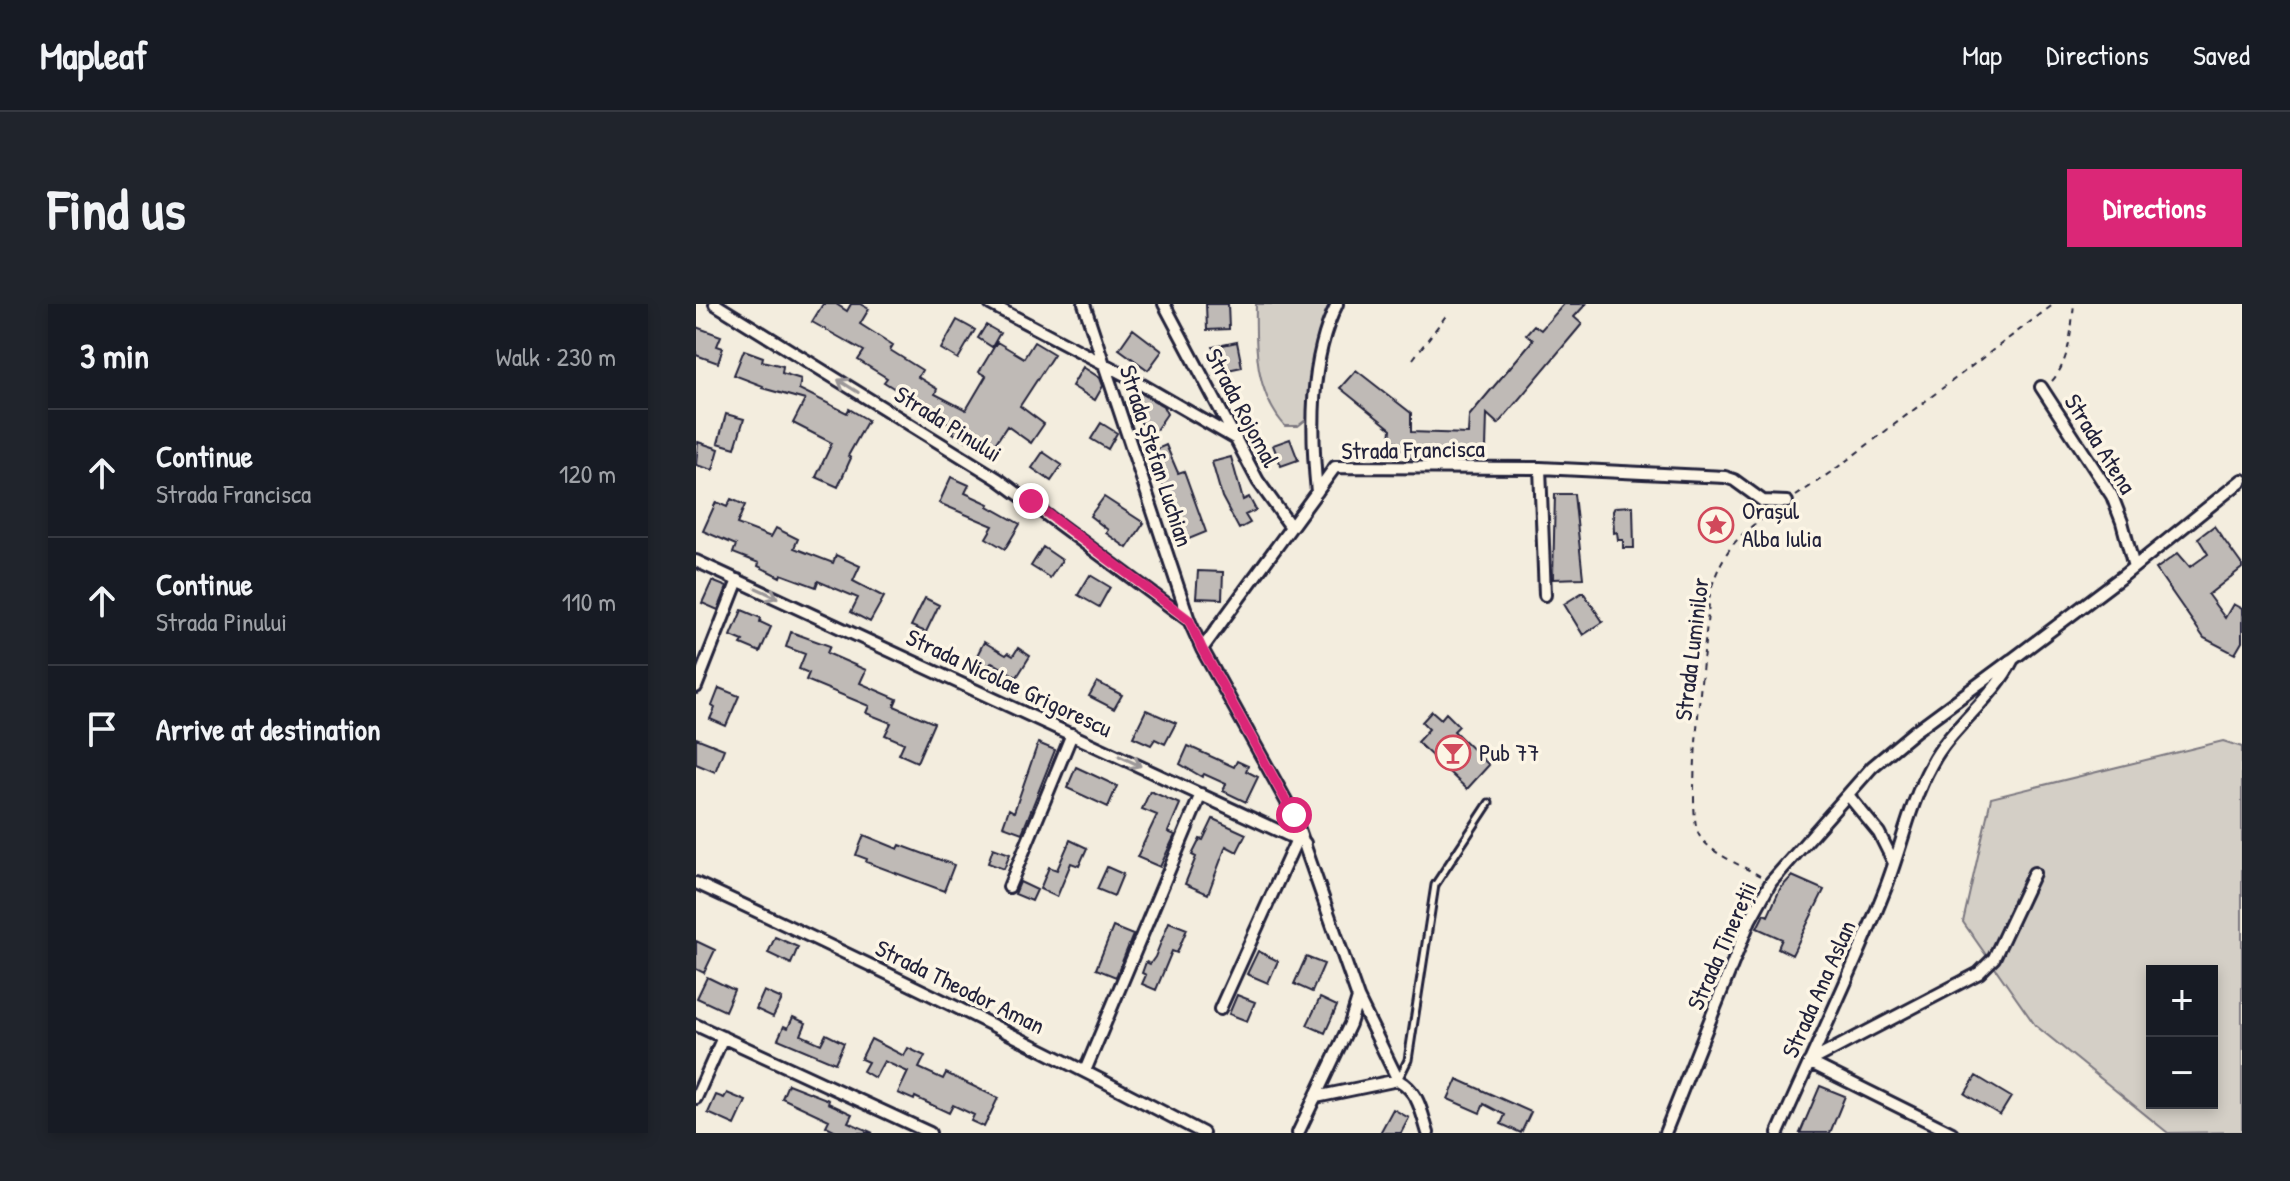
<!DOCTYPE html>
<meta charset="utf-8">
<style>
body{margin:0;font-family:"Patrick Hand",sans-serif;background:#20242c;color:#f1f3f6}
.controls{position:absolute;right:24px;bottom:24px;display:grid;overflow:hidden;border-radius:0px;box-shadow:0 4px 12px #0003}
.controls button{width:72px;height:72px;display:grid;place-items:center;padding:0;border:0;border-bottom:2px solid #363941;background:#171b24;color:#f1f3f6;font:40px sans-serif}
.stop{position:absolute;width:24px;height:24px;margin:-18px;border:6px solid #db2777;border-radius:50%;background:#fff}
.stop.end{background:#db2777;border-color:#fff;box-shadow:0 2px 8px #0008}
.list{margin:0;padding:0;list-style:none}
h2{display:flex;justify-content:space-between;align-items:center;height:104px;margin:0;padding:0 32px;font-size:34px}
h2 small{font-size:26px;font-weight:400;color:#9ea1a6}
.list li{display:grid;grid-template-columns:52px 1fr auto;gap:24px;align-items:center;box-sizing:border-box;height:128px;padding:0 32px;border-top:2px solid #363941}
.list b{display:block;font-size:30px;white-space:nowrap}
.list p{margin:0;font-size:26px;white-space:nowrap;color:#9ea1a6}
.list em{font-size:26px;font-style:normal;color:#9ea1a6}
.icon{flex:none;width:44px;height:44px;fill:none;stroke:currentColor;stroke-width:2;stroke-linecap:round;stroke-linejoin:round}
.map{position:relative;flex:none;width:1546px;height:829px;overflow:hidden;border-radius:0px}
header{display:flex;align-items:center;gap:48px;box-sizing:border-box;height:112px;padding:0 40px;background:#171b24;border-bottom:2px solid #363941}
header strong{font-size:38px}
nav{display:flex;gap:44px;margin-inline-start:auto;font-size:28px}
.intro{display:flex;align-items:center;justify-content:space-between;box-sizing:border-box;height:192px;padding:0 48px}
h1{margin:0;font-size:56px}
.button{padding:20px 36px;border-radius:0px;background:#db2777;color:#fff;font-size:28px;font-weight:700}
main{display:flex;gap:48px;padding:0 48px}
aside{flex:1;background:#171b24;border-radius:0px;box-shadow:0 4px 12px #0003}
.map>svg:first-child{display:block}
</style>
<header>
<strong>Mapleaf</strong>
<nav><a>Map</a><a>Directions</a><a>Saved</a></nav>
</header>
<div class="intro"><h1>Find us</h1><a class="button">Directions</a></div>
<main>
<aside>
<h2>3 min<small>Walk · 230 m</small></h2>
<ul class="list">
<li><svg class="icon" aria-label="ahead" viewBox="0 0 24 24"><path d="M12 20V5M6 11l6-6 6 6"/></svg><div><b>Continue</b><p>Strada Francisca</p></div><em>120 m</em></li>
<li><svg class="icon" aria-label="ahead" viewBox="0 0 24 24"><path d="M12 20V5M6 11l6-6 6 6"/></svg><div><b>Continue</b><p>Strada Pinului</p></div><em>110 m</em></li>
<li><svg class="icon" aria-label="arrive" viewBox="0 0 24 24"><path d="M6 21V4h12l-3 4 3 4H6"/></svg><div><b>Arrive at destination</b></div></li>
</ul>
</aside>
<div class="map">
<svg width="1546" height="829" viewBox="0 0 1546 829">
<rect width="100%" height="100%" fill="#f3edde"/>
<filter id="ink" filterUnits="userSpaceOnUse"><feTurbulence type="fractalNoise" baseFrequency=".0125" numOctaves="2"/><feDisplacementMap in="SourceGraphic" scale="16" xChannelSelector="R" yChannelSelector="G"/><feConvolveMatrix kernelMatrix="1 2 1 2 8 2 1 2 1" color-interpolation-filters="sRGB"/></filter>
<g filter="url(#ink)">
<!-- green -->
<path fill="#d4cfc6" stroke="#7b7880" stroke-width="2" fill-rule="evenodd" d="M560,0H646L633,29L611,115L602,122H589C559,88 559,43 560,0Z
M1527,437L1546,443V828L1472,829L1339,721L1267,618L1295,494ZM1456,667H1516V799H1456Z"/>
<!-- building -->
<path fill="#bfbab6" stroke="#22223b" stroke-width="2" d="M127,0H140L151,7L155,0H164L173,5L164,20L197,41L194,46L226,66L222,73L241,85L239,90L270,106L290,72L283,68L301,38L328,54L338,38L358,50L324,102L348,120L335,139L311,122L293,149L272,135L271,137L257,129L260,123L243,114L246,110L212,89L210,92L188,78L191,74L162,56L168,47L116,18Z
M510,0H532L533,25L511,26Z
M868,0H890L878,13L886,20L802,120L791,110L790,145H777L776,156L710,154L711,146L699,145L700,137H694L695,125L644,84L660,66L715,109V128L772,130L773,112L837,36L830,30L838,21L845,26Z
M261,16L279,26L262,55L245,45Z
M290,21L304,29L296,43L282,34Z
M0,23L25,32L21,42L27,44L22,59L0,51Z
M437,25L466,47L452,66L423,45Z
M541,38L546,63L522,68L517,43Z
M48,46L67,53L66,57L87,62L86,69L105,75L103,85L151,109L153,105L172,116L152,152L155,154L142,183L120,173L136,139L97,119L109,96L66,84L67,82L38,71Z
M387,63L404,74L407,82L399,96L376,82Z
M441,87L467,102L471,110L460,126L449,130L435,89Z
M30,110L48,115L39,144L22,139Z
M405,119L421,129L412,145L395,135Z
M594,135L602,156L585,162L577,141Z
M2,138L23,145L17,166L0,161Z
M470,141L482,169L488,167L510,228L488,237L454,148Z
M347,148L366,161L355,177L336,164Z
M535,153L547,196L553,193L560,206L549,211L554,219L543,225L526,193L516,158Z
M255,173L273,181L269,189L293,200L292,202L324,220L309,245L290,234L297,222L243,199Z
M859,190H878L887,274L857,275Z
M408,193L448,219L431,244L410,229L412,226L394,212Z
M35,195L49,201L41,220L75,233L80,224L102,235L98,244L137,259L140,251L164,262L157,277L188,293L174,318L155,308L162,294L122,277L120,283L85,270L84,273L62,262L63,259L37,249L40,241L7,227L20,198L31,203Z
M937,202L938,244H927V236H922L921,228L918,229L917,207L919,203Z
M1518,222L1546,261V264L1512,291L1529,314L1537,300L1546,305V338L1539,350L1508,334L1460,265L1482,249L1494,263L1512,250L1502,234Z
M347,243L366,256L354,274L335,262Z
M502,267L527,268L526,295L500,294Z
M394,271L414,283L403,303L382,291Z
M16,277L31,283L22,306L6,299Z
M887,288L907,318L887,331L868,300Z
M229,294L243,301L230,328L215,322Z
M46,306L65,314L64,318L75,323L64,348L45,340L47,337L35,332Z
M95,328L134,342L131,349L170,366L164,379L201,395L198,402L238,419L221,458L203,450L208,439L189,431L195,419L170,409L173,402L110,376L113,369L103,365L109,350L90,343Z
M288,338L310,351L312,349L317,352L322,344L334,352L321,373L296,358L293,362L279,355Z
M401,378L426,391L418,405L393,392Z
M23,384L43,392L30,422L14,415L19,404L16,402Z
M450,406L480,419L469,440L459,435L455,441L437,433Z
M736,407L745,415L750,409L763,422L758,427L793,461L771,485L721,438L733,425L726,418Z
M0,434L28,445L19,468L0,460Z
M342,439L359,446L326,529L307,522L313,505L318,508Z
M492,442L538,463L541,457L552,462L550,467L562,473L550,498L527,487L530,480L508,470L506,473L484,460Z
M380,463L421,482L412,503L371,484Z
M454,487L484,500L472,528L479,531L464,563L441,553L461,511L446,505Z
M517,515L550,530L541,548L530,542L512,590L489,580L500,553L496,551L504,535L507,536Z
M168,531L202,545L204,541L258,561L248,587L170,558L171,555L160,551Z
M374,536L391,544L383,562L375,559L361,593L344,585L353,563L361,566Z
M297,544L314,550L308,565L292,559Z
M411,563L427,570L418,592L401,585Z
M1096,572L1128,586L1096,651L1082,644L1086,635L1061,624L1068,610L1072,612L1084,585Z
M324,578L341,586L336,597L319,590Z
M473,618L491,625L481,649L476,647L460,686L446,680L450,671L446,669L450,658L454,660L459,653Z
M417,623L437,631L420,673L400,665Z
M79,633L102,643L95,660L72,649Z
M0,637L19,646L8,669L0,665Z
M562,647L582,657L572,679L551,670Z
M610,653L628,660L616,688L598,680Z
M11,673L38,686L29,707L1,694Z
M68,687L86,695L77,713L60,705Z
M541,691L559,698L551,717L533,710Z
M624,694L641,702L629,729L611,721Z
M97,713L110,719L105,731L125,740L130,730L148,739L139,759L82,735L88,722L92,724Z
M175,735L208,752L212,744L229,752L223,764L247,775L250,769L302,794L288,823L275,817L278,811L257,801L253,809L219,793L218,796L202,789L212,768L188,757L179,774L167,767L172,758L165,755Z
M1280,772L1315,793L1304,811L1269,790Z
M761,775L835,808L825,829L805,820L809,811L788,800L784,809L752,795Z
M92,780L133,796L132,799L156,810L152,818L177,829H144L130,822L133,816L86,794Z
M1124,782L1149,792L1134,829H1104Z
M31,789L50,797L39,821L12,809L20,791L28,794Z
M697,805L713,814L705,829H684Z"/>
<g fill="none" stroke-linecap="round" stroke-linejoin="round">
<!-- service casing -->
<g stroke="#22223b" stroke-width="11">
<path id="service" d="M703,774L712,756L739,581L793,499"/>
</g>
<!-- minor casing -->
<g stroke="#22223b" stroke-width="16">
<path id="minor" d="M19,0L302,175L491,315
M294,0L429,71L540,135
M388,0L493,316L506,345L598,511L662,694L702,776C723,788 725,807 732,829
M468,0L562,177L595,223
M1345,83L1416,192L1426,218L1438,263
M844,164L849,291
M621,188C615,129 613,55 641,0
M0,257L609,539
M506,345L639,163L844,164L1029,173L1038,176L1067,197L1091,198
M0,383L42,276
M1152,491L1183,529L1197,557
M0,579C171,658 340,741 507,829
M313,583L376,430
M524,705L601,535
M0,721L234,829
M1113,758L1283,669L1298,654L1338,569
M1113,758L1256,829
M389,767L505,490
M620,793L702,776
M0,794L27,733
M602,829L654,720L662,694
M969,829L1054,616L1075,578L1176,463L1219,427L1315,356
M1082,829C1117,748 1156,669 1188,588C1205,546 1213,501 1235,461C1256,421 1297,396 1317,355L1428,271L1546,176"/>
</g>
<!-- path -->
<path stroke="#22223b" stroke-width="2" stroke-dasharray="6 6" stroke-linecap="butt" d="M717,55L752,9
M1356,77C1374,57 1375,26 1378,0
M1100,192L1138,166L1358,0
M1064,572C1046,561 1014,550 1003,531C988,506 1011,328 1014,288C1026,249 1040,231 1075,209"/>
<!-- service -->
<use href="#service" stroke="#fcf5e5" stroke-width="5"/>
<!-- minor -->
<use href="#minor" stroke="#fcf5e5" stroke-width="10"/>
</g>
<!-- one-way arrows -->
<defs><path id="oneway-shaft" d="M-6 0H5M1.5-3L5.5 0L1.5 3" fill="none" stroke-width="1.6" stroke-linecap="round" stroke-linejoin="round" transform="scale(2)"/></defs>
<g stroke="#9a9698">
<use href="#oneway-shaft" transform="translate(152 82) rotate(-148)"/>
<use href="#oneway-shaft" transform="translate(71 289) rotate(25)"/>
<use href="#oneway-shaft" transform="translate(434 457) rotate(25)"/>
</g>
</g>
<g fill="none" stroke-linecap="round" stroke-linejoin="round" filter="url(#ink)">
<!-- route -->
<path stroke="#db2777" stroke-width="10" d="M335,197L493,316L506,345L598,511"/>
</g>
<!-- icons -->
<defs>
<g id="sight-ring" transform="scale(1.8)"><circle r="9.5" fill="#fcf5e5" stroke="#d1495b" stroke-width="1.5"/><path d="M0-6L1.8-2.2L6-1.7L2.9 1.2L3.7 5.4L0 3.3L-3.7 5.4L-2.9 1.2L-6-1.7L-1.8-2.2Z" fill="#d1495b"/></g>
<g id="bar-ring" transform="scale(1.8)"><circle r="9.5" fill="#fcf5e5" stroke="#d1495b" stroke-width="1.5"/><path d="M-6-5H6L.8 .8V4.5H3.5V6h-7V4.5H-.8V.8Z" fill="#d1495b"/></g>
</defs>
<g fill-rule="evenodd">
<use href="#sight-ring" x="1020" y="221"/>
<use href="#bar-ring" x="757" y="449"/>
</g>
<g text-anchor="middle" stroke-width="7" stroke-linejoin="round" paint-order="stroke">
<!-- street labels -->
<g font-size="24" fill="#22223b" stroke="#fcf5e5">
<text transform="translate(546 104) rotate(62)" y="8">Strada Rojomal</text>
<text transform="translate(252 120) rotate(32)" y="8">Strada Pinului</text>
<text transform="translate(1404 140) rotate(58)" y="8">Strada Atena</text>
<text transform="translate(717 146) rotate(-1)" y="8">Strada Francisca</text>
<text transform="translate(460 152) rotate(72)" y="8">Strada Ștefan Luchian</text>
<text transform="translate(996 345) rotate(-83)" y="8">Strada Luminilor</text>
<text transform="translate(313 379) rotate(25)" y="8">Strada Nicolae Grigorescu</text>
<text transform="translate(1026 642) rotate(-66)" y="8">Strada Tinereții</text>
<text transform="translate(264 683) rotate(26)" y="8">Strada Theodor Aman</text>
<text transform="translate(1123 685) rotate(-66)" y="8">Strada Ana Aslan</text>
</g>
<!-- poi labels -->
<g font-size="24" fill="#22223b" stroke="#fcf5e5" text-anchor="start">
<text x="1046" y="215">Orașul<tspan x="1046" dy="28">Alba Iulia</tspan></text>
<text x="783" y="457">Pub 77</text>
</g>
</g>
</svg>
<div class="controls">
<button>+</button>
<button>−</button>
</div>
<div class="stop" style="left:598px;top:511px"></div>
<div class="stop end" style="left:335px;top:197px"></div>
</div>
</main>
